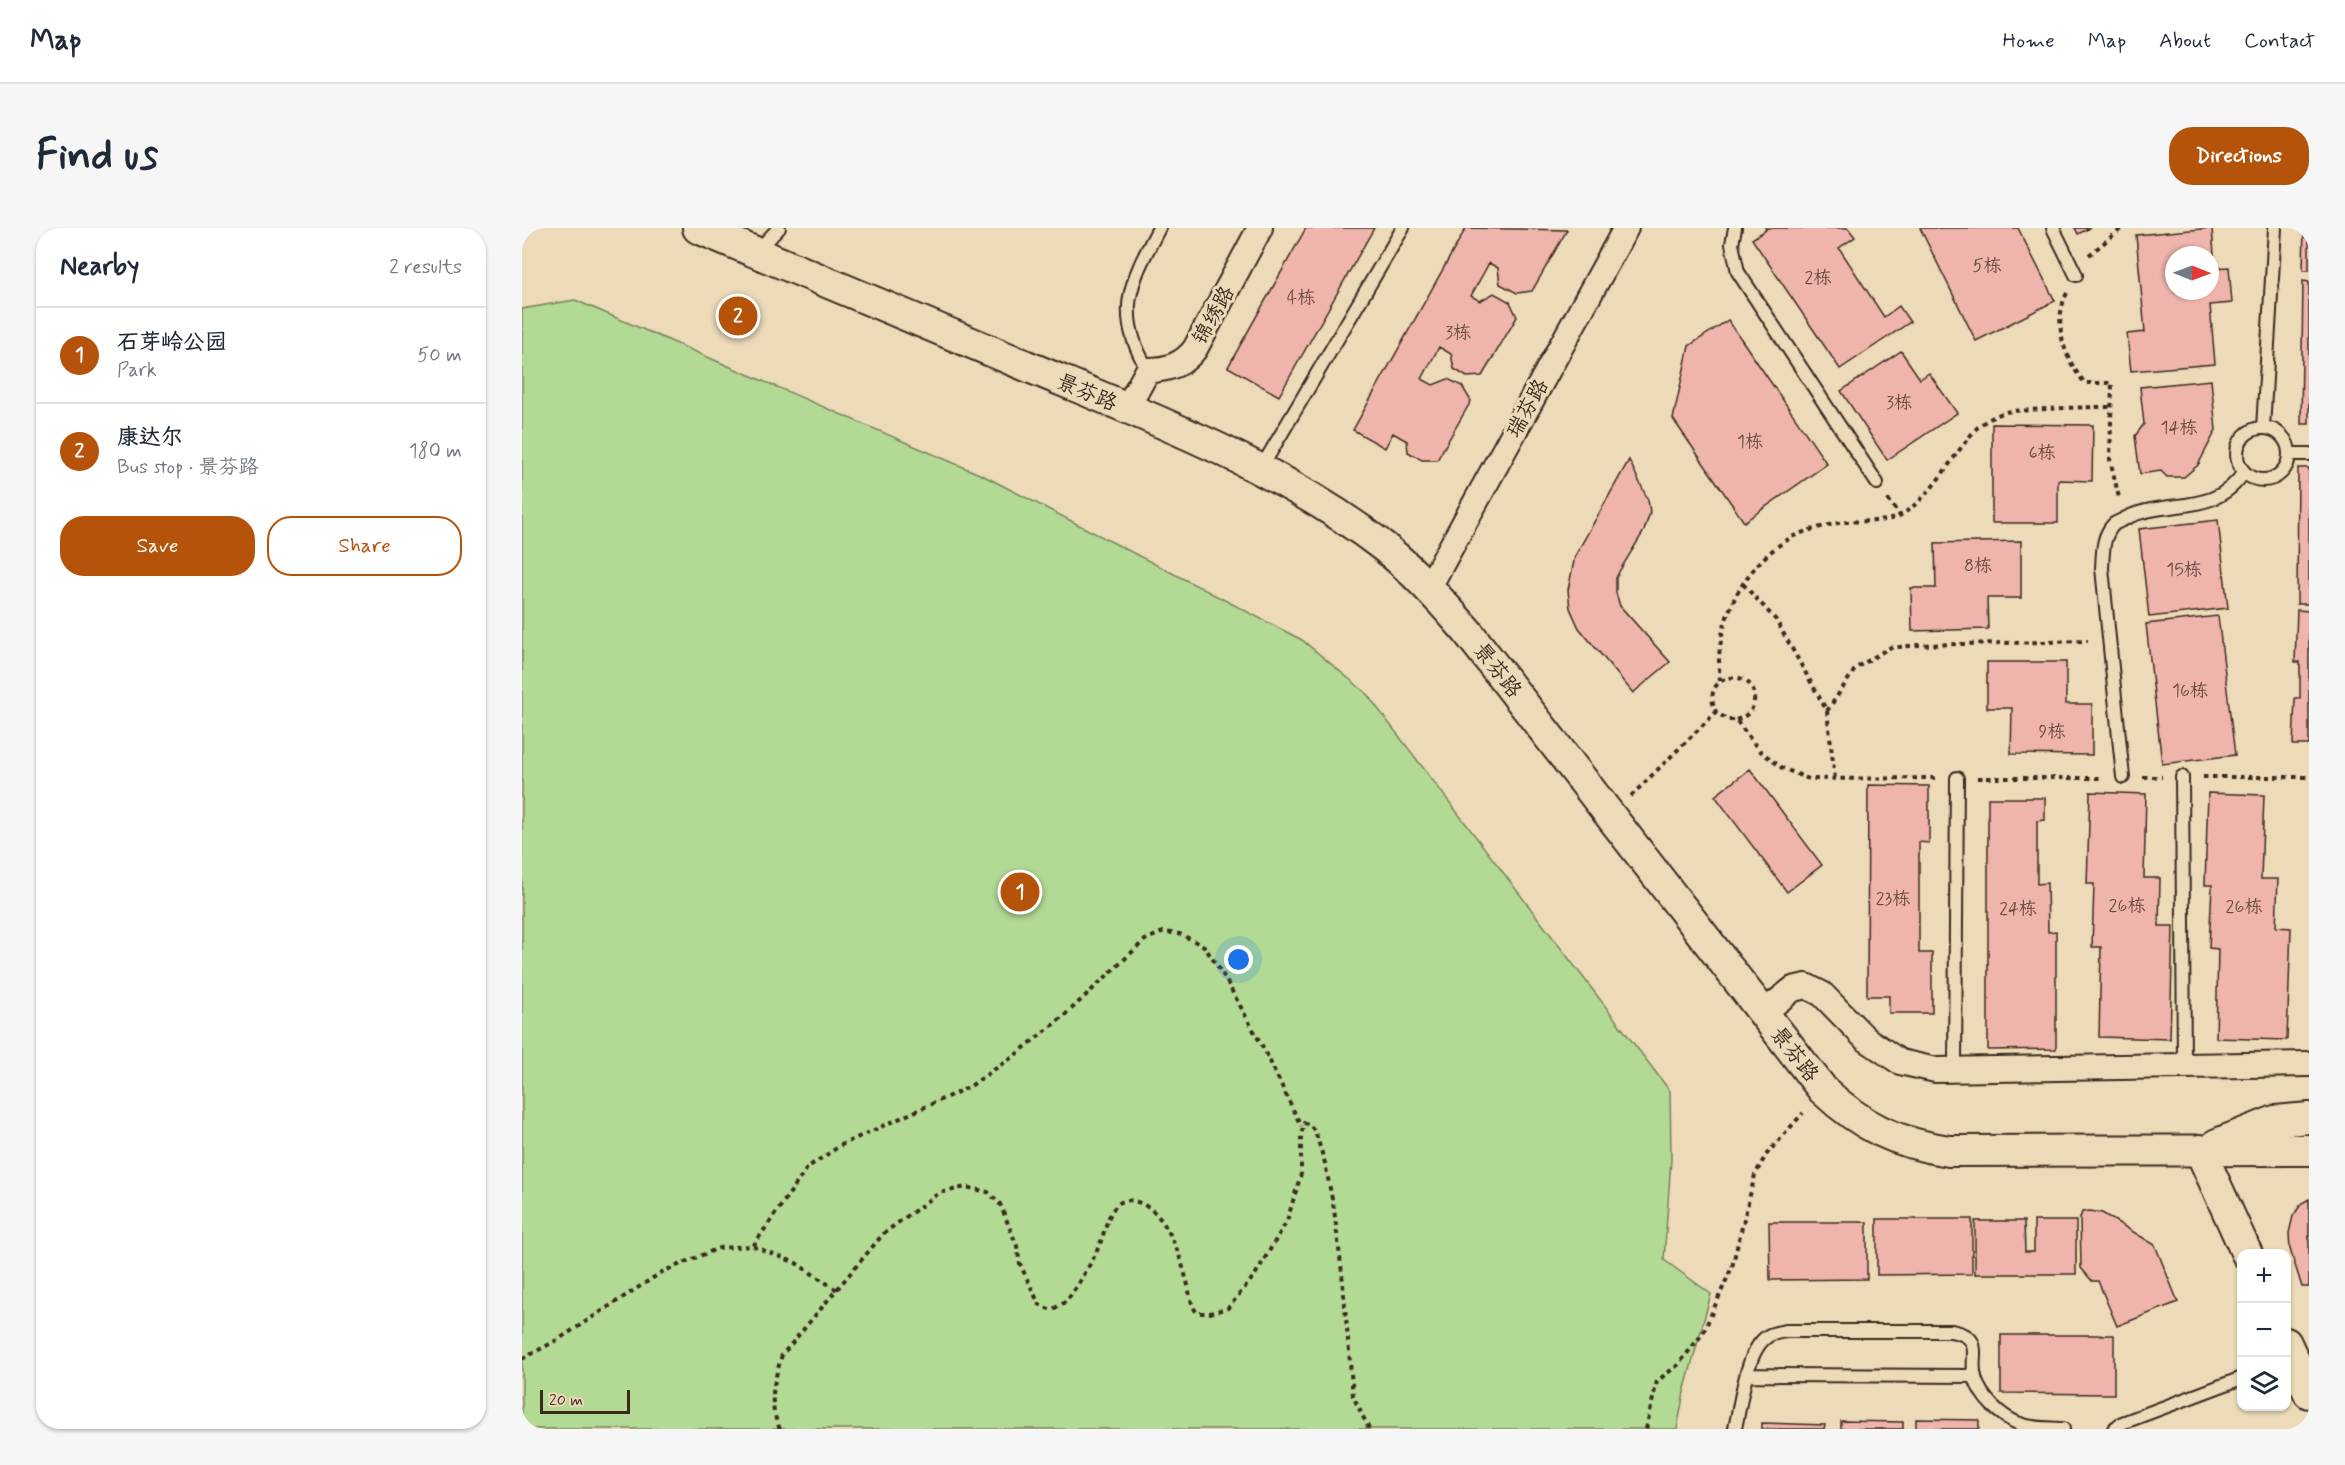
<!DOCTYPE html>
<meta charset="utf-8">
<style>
body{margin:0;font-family:Mynerve,"LXGW WenKai TC",sans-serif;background:#f6f6f7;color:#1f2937}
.controls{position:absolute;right:18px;bottom:18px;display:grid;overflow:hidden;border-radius:12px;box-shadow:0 2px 4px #0004}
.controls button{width:54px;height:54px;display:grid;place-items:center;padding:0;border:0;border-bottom:2px solid #e0e1e3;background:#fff;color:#1f2937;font:30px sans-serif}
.compass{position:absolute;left:1643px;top:18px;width:54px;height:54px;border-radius:50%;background:#fff;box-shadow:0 2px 4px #0004;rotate:91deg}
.scale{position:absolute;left:18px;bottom:15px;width:90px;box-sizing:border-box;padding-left:6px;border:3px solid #3b2a1e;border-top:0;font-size:16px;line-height:21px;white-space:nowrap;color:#3b2a1e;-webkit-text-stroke:4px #ecdab8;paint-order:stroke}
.you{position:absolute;left:717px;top:732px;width:21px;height:21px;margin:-15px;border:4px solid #fff;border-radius:50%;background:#1a73e8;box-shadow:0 0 0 9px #1a73e833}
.badge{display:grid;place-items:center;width:39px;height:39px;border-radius:50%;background:#b45309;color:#fff;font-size:20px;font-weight:700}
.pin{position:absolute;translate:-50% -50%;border:3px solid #fff;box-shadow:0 2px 6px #0006}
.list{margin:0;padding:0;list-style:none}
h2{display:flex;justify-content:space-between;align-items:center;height:78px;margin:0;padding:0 24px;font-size:26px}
h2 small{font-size:20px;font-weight:400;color:#747a83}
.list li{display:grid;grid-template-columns:39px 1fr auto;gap:18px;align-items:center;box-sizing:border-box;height:96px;padding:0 24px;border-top:2px solid #e0e1e3}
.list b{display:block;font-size:22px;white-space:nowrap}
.list p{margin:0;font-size:20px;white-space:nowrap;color:#747a83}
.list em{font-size:20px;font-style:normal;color:#747a83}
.actions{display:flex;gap:12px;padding:18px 24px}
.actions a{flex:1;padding:14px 0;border:2px solid #b45309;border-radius:24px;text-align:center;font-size:21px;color:#b45309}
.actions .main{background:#b45309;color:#fff}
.icon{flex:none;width:33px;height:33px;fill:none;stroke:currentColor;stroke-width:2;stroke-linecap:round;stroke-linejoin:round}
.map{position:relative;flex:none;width:1787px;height:1201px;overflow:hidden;border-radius:24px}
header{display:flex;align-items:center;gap:36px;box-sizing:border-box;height:84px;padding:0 30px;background:#fff;border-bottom:2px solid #e0e1e3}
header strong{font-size:28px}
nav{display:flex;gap:33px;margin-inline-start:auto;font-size:21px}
.intro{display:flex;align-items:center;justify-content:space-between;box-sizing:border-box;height:144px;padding:0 36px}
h1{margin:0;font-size:42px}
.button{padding:15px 27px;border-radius:24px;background:#b45309;color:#fff;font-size:21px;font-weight:700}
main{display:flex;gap:36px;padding:0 36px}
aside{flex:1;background:#fff;border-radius:24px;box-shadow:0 2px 4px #0004}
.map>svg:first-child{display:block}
</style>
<header>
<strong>Map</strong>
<nav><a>Home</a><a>Map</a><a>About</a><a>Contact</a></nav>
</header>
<div class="intro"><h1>Find us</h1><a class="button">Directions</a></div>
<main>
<aside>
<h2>Nearby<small>2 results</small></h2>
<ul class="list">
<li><span class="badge">1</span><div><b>石芽岭公园</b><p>Park</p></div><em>50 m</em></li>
<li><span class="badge">2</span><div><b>康达尔</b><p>Bus stop · 景芬路</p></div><em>180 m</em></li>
</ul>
<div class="actions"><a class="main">Save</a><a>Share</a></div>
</aside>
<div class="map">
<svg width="1787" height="1201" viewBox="0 0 1787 1201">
<rect width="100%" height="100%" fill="#ecdab8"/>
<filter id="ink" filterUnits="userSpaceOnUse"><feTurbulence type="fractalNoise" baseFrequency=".0167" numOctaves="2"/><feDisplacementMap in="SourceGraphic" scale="12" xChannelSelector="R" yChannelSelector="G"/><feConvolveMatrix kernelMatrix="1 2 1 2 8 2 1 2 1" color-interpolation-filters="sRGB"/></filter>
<g filter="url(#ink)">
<!-- green -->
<path fill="#b3da95" stroke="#77825a" stroke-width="1.5" d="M53,72L462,248L780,412L844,465L1148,863L1149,931L1142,1032L1189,1066L1162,1164L1155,1201H0V81Z"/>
<!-- building -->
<path fill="#efb4ac" stroke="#3b2a1e" stroke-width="1.5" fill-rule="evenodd" d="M784,0H852L757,168L706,139Z
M944,0L1045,2L1010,63L995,65L978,56L976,40L967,35L949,68L958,73L972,65L988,74L995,89L960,148L945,149L932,141L929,126L917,119L900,151L911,157L926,151L940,158L949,173L915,232H900L886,224L885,213L871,205L863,220L831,202Z
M1243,0H1326L1333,9L1317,20L1362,89L1377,78L1388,94L1318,141L1230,11L1244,2Z
M1398,0H1496L1533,73L1454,113Z
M1553,0H1568L1556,6Z
M1690,0L1693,40L1707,39L1710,75L1688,77L1693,136L1609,143L1605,106L1623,104L1614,7ZM1652,27H1688V63H1652Z
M1782,0H1787V42H1781Z
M1781,53L1787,54V196H1779Z
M1206,92L1305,236L1222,294L1151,191L1167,118Z
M1379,123L1398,151L1407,145L1435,185L1365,232L1319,163Z
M1689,152L1694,202L1676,237L1662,249H1645L1639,243L1618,246L1613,208L1622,196L1618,159Z
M1470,196L1571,197L1570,253L1536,252V295H1470Z
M1107,232L1126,272L1128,284L1122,303L1098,342L1094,350V365L1098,378L1148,434L1111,465L1057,400L1048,380L1046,362L1053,328Z
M1776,240H1787V376H1775Z
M1696,292L1706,380L1627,389L1617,301Z
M1499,313V370H1465L1466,401L1390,403L1389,360H1414L1413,315Z
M1775,382L1787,383V517H1771L1773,470H1778V434H1773Z
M1696,388L1713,527L1640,536L1624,396Z
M1465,434H1544V476H1570V527L1489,526L1490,480H1465Z
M1228,541L1300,637L1265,664L1193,568Z
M1346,557L1407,558V615L1397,614V725H1410V785H1367V768H1345Z
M1568,564L1624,566L1622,650H1638L1637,698H1651L1648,811L1577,809L1579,719H1570L1572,656H1565Z
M1686,565L1742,567L1739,651H1756L1754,699L1769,700L1765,812L1694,810L1696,721L1687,720L1690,657H1683Z
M1466,570H1523V592L1515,593V656L1525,655L1526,704L1534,703V821L1466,822Z
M1787,971V1059H1780L1768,1021L1767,1005L1771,988L1780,975Z
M1568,983L1580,985L1633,1017L1656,1074L1595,1098L1576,1053H1570L1559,1040L1558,990L1560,984Z
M1355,991H1450V1046L1355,1047Z
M1453,993H1502L1503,1024H1512V993H1554V1046H1453Z
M1247,994H1345V1051L1248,1052Z
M1479,1107H1592V1166L1479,1165Z
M1394,1191L1457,1192V1201H1394Z
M1319,1193L1381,1194V1201H1319Z
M1240,1195L1303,1197L1302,1201H1240Z"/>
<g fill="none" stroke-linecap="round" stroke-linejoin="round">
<!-- service casing -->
<g stroke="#3b2a1e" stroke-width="16">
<path id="service" d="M1213,0L1210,16L1216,44L1355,255
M1531,0L1554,47
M235,23L257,0
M626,142C591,85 609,53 637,0
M1741,200L1753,0
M1715 226a26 26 0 1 1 52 0a26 26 0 1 1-52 0Z
M1767,226H1787
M738,242L881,0
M1601,549L1580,340C1581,325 1580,308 1592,296C1595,294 1601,292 1604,290C1646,270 1693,289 1722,244
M1660,549L1662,837
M1433,841L1435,550
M1225,1147L1453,1148
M1213,1200C1219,1176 1224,1121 1246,1108C1250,1105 1258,1104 1264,1103H1429C1464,1109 1447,1129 1453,1150C1459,1170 1479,1189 1498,1196C1510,1201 1528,1200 1541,1201
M1592,1201L1600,1195L1720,1150"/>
</g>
<!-- minor casing -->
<g stroke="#3b2a1e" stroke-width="28">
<path id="minor" d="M605,180L626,142C645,142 661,137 673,121L738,0
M907,359L1104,0
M1241,785L1271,761L1284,758L1300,766L1344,811L1378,834L1414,842L1787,836"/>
</g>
<!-- tertiary casing -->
<g stroke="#3b2a1e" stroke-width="34">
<path id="tertiary" d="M176,0C287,46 397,93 507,139C627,189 759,239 862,319C893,344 919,373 945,403L1301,862C1339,898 1374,915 1427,923L1787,922
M1695,916L1753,893L1787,890
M1678,922L1725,1026
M1764,1115L1787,1165"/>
</g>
<!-- path -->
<path stroke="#3b2a1e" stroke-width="4" stroke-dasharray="4.5 4.5" stroke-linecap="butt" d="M1567,27L1600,0
M1545,65C1530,95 1542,131 1563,155H1590L1588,231L1597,270
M1366,271L1378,288
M1221,356L1254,392L1305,483L1313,551
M1198,453C1191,396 1221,335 1272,308C1285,302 1303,298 1316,295C1336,291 1361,297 1379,287C1412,267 1429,229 1454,201C1459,195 1472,188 1481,185C1488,182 1499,183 1508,182C1535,180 1562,179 1590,179
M1305,483L1334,440L1367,420L1396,417L1566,413
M1214,492C1223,489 1231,484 1232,473C1236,437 1175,444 1194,484L1206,492H1214L1237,522L1260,540L1287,551L1415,550
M1621,549H1640
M1681,549H1787
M1456,550H1580
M1109,568L1194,484
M231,1018L286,939L321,916L447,859L492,828L542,788L623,712L641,704L658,706L682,718L700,745L743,823L779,898
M0,1131L37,1111L140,1044L197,1020L231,1018L274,1035L315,1062
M258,1201C245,1174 252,1154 260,1127L362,1005L417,965L444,959L466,964L478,976L495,1018L498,1036L517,1076L529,1082C534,1079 540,1077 544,1073C554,1063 574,1027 579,1013C583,1002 585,989 593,979C599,971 609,971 618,975C644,985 657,1024 664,1050C668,1062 667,1074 675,1085H688L706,1080L733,1047L765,993L779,946V907L782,895L787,896L793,903L803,935L812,981L820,1045L831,1168L847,1201
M1124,1201L1135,1153L1156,1137L1181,1105L1210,1039L1233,947L1244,927L1281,885"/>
<!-- service -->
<use href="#service" stroke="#ecdab8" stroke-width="12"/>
<!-- minor -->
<use href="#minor" stroke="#ecdab8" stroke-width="24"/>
<!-- tertiary -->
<use href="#tertiary" stroke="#ecdab8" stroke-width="30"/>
</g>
</g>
<g text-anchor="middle" stroke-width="6" stroke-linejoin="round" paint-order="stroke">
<!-- number labels -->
<g font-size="18" fill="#684c42">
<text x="1465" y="43">5栋</text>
<text x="1296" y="55">2栋</text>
<text x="779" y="75">4栋</text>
<text x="936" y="110">3栋</text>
<text x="1377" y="180">3栋</text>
<text x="1657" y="205">14栋</text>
<text x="1228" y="219">1栋</text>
<text x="1520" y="230">6栋</text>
<text x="1456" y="343">8栋</text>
<text x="1662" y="347">15栋</text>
<text x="1668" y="468">16栋</text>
<text x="1530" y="509">9栋</text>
<text x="1371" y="676">23栋</text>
<text x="1605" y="683">26栋</text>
<text x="1722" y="684">26栋</text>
<text x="1496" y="686">24栋</text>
</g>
<!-- street labels -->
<g font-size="21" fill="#3b2a1e" stroke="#ecdab8">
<text transform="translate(691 87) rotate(-61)" y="7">锦绣路</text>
<text transform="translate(565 164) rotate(23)" y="7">景芬路</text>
<text transform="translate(1005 180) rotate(-61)" y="7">瑞芬路</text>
<text transform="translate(976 442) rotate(52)" y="7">景芬路</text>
<text transform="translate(1273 826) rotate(52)" y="7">景芬路</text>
</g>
</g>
</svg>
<div class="controls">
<button>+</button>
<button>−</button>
<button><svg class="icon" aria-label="layers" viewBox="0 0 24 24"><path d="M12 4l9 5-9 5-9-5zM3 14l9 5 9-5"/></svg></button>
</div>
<svg class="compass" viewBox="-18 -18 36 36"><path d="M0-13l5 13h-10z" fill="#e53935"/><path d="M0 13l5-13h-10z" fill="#747a83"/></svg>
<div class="scale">20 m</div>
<div class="you"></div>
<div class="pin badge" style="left:498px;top:664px">1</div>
<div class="pin badge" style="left:216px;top:88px">2</div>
</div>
</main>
